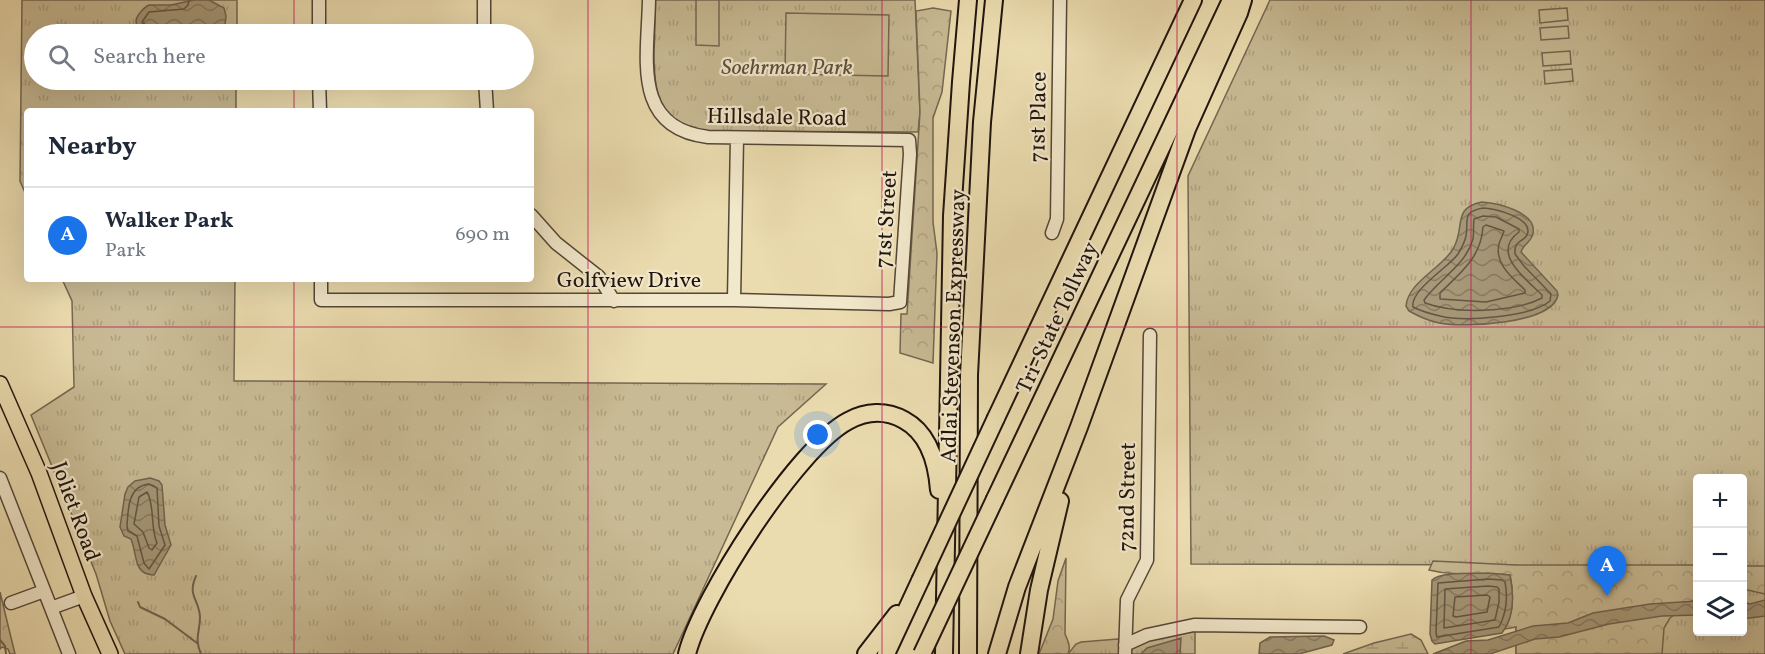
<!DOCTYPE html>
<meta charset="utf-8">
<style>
body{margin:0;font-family:Vollkorn,serif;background:#f2f2f3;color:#1f2937}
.controls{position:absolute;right:18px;bottom:18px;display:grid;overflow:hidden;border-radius:6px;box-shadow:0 6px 24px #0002}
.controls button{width:54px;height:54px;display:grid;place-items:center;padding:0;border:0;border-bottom:2px solid #e0e1e3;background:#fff;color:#1f2937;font:30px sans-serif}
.you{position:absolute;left:818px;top:435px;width:21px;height:21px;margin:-15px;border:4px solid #fff;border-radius:50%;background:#1a73e8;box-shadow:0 0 0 9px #1a73e833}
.badge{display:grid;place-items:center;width:39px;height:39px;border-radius:50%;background:#1a73e8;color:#fff;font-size:20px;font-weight:700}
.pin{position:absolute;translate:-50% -50px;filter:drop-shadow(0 2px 3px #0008)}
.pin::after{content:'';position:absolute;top:32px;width:21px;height:18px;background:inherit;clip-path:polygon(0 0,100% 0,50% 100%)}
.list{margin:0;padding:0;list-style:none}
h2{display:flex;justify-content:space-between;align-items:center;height:78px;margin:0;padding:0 24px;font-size:26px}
h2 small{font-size:20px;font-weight:400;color:#747a83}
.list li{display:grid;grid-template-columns:39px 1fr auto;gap:18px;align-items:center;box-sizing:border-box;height:96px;padding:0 24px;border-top:2px solid #e0e1e3}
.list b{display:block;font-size:22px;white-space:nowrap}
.list p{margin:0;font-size:20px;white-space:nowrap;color:#747a83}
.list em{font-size:20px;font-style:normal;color:#747a83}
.icon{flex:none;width:33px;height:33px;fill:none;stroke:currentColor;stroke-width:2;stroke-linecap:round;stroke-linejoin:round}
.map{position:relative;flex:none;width:1765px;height:654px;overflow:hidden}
.search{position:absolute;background:#fff;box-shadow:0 6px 24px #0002;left:24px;top:24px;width:510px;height:66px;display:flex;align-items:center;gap:15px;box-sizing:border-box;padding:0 21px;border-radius:33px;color:#747a83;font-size:22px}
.panel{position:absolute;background:#fff;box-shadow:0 6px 24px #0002;left:24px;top:108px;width:510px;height:174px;border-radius:6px}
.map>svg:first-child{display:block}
</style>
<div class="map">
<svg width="1765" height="654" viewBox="0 0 1765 654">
<defs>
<pattern id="grass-tufts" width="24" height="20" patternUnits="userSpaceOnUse" patternTransform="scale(1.5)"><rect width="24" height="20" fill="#c8ba94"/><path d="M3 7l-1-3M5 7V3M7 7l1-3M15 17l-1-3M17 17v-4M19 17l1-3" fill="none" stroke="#ac9f7e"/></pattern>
<pattern id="forest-crowns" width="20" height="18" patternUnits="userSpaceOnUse" patternTransform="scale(1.5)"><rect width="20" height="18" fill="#c8ba94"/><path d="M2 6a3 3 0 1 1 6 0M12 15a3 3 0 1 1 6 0" fill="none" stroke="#ac9f7e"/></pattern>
<pattern id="wetland-marsh" width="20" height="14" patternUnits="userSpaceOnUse" patternTransform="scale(1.5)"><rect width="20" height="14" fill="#c8ba94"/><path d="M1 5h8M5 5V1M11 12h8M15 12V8" fill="none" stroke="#ac9f7e"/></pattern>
<pattern id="water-waves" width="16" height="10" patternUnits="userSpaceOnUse" patternTransform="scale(1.5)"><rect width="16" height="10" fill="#a69878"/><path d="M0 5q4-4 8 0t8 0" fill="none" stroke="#877b61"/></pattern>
</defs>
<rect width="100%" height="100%" fill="#ebdcaf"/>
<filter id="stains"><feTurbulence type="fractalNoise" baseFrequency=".00333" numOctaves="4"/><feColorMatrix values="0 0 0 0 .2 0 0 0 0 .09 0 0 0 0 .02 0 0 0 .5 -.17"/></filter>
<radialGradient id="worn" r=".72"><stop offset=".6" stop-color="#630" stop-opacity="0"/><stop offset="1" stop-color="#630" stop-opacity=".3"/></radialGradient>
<!-- grass -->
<path fill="url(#grass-tufts)" stroke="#746751" stroke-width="1.5" fill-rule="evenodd" d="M22,0H237V34H34V80H236V111H27V197L20,181Z
M655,0H915L920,112L918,132L716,131C707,131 697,131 688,128C655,114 654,82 654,52C655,35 655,17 655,0Z
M1270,0H1765V654H1516V565L1191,564L1188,176ZM1698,478H1742V632H1698Z
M62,279H235L234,381L826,384L778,427L673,654H125L110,621L96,574L31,415L74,387L72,301Z
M1195,630V654H1068L1076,644L1081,642L1118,639L1142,642Z"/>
<!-- forest -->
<path fill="url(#forest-crowns)" stroke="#746751" stroke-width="1.5" d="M933,8L951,11L942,92L933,118V222L937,253L933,363L900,353L901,314H907L920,112L916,11Z
M1066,558L1065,634C1068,641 1071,647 1068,654H1039L1053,619L1058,581Z
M1433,561L1516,565H1697V597L1670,618L1664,628L1662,654H1516V627L1505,629C1514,612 1514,594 1510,575C1483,572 1456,577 1429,570Z
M1742,566H1765V594L1743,589Z
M0,592L15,654H10L8,649L2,647L0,649Z"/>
<!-- wetland -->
<path fill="url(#wetland-marsh)" stroke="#746751" stroke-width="1.5" d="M1411,634L1421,640L1428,654H1343L1374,643Z"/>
<!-- pitch -->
<path fill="#c8ba94" stroke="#746751" stroke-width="1.5" d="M696,0H719V46L696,45Z
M1567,8L1568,20L1540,23L1539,10Z
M786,13L889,15L888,76L785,74Z
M1568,26L1569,38L1541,40L1540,28Z
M1570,51L1571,64L1543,66L1542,53Z
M1572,69L1573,81L1545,84L1544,71Z"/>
<!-- water -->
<path fill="url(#water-waves)" stroke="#70634e" stroke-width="1.5" d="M194,0H209L224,8L226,16L224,34H204C201,30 198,28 193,27C180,26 148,42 138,27C135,23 136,18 139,14C142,10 145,7 149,5H171Z
M1482,202C1497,203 1537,212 1533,233C1532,242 1523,244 1521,252L1557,291L1558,295C1553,324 1463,328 1439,323C1429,321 1418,316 1409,311L1406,306C1408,282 1442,268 1453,249C1466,228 1451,208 1482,202Z
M150,478L159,481L162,485L165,525L171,545L154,575C134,575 137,556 132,542L131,539L124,536L120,527L125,494L128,487L135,481Z
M1488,573L1510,575C1514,595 1515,617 1502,633L1435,644L1432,641L1430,634L1432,580C1442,571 1474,574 1488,573Z
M1765,600V616L1743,619V602L1750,604Z
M1697,601V615L1662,616L1609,624L1559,637L1535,639L1490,654H1433L1466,641L1488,640L1533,626L1568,623L1593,613L1650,604Z
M1324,636L1334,640L1332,645L1299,654H1259L1260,643L1270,637Z
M1181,638L1180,654H1141L1147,648Z"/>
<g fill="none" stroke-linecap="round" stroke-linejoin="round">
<!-- shore -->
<path stroke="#635643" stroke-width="1.5" d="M152,34L151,29L142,22L149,12L184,9L188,5L189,0
M1483,208C1493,208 1535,218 1527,235C1522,243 1514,240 1515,254L1524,266L1551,294L1550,301C1531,317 1464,322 1440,316C1431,314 1421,311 1413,307C1410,290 1449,267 1458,254C1461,249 1465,241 1466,236C1469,220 1461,212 1483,208Z
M1483,216L1496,217L1519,229V232C1490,253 1526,279 1542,295V298C1513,313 1455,314 1425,303L1424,300C1439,279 1466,265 1473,239C1474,233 1473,226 1474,219Z
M1486,225L1504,231C1503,235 1500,240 1499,244C1494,264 1513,278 1525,290V293L1486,302L1440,299V293C1460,273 1481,258 1483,227Z
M149,484L157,488L159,526L165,545L149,569L144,563L137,536L128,531L127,526C128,509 128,486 149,484Z
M147,492C155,505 150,527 157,543L152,550L149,548L143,532L134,524L139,497Z
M1488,579L1502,580L1505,582C1508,598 1507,612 1499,627L1437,637L1436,633L1438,583Z
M1488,586L1497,587L1499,589V602L1495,620L1444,628L1445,589Z
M1487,595L1490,597L1487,612L1456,617L1453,616L1455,597Z"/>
<!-- stream -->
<path stroke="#70634e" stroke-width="2" d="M196,576C187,596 199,599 200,617C200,632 194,638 201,654
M138,602L140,607L165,619L197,643
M0,640L5,646L6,654"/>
<!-- minor casing -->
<g stroke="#534636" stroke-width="15">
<path id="minor" d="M319,0V34
M484,0V34
M319,80L320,111
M485,80L487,111
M531,215L556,243L599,277L614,301
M1052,233L1057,219L1060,0
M321,279V300H734L889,304L900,302L910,154L909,140L708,137C631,128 648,57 649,0
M734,300L737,138
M0,478L51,608
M11,603L44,591
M1125,645L1147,635L1194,625L1360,627
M69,654L51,608L84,596
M1125,654L1127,600L1147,560L1150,335"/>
</g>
<!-- major casing -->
<g stroke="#20140e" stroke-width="18">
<path id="major" d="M0,384L39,473L84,596L110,654"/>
</g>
<!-- highway casing -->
<g stroke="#20140e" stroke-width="20">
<path id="highway" d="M996,418L1193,0
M995,499L1231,0
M687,654C701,598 797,448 848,421C866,411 886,410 904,420C930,434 937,464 939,490
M866,654L897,614
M886,654L920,581
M944,654L952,216L961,82L968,0
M968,654L969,375L982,122L994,0
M997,654L1017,587L1079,427L1187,129L1239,13L1243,0
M1029,654L1039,590L1060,501"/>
</g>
<!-- minor -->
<use href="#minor" stroke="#f2e8cb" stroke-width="12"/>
<!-- major -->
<use href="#major" stroke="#ebdcaf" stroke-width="15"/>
<!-- highway -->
<use href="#highway" stroke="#ebdcaf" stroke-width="16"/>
<!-- highway-bridge casing -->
<g stroke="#20140e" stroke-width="20" stroke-linecap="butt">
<path id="highway-bridge" d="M920,581L996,418
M922,654L995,499"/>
</g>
<!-- highway-bridge -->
<use href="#highway-bridge" stroke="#ebdcaf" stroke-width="16"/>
</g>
<!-- grid -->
<path fill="none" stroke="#c2185b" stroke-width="1.5" stroke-opacity="0.55" d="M294,0V34M588,0V654M882,0V654M1177,0V654M1471,0V654M294,80V111M294,279V654M0,327H1765"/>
<g text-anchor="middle" stroke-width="4.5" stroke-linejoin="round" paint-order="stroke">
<!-- park labels -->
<g font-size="22" font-style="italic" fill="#5b4e3d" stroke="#f2e8cb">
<text x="787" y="74">Soehrman Park</text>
</g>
<!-- street labels -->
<g font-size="22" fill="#20140e" stroke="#f2e8cb">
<text transform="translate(777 116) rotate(1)" y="8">Hillsdale Road</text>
<text transform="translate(1037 117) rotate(-89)" y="8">71st Place</text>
<text transform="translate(885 219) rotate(-86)" y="8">71st Street</text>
<text x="629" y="287">Golfview Drive</text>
<text transform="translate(1056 317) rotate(-65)" y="8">Tri-State Tollway</text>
<text transform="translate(952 326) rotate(-88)" y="8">Adlai Stevenson Expressway</text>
<text transform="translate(1126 497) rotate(-89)" y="8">72nd Street</text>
<text transform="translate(77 511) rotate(70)" y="8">Joliet Road</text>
</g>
</g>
<rect width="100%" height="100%" filter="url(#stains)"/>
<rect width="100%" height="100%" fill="url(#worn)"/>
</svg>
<div class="controls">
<button>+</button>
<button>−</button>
<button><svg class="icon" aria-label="layers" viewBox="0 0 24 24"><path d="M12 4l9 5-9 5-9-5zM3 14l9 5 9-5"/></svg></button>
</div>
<div class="you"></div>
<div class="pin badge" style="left:1607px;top:596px">A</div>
<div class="search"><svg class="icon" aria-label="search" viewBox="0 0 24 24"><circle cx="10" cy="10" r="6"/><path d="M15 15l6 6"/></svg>Search here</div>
<section class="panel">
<h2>Nearby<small></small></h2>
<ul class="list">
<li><span class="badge">A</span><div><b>Walker Park</b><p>Park</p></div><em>690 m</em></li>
</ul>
</section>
</div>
